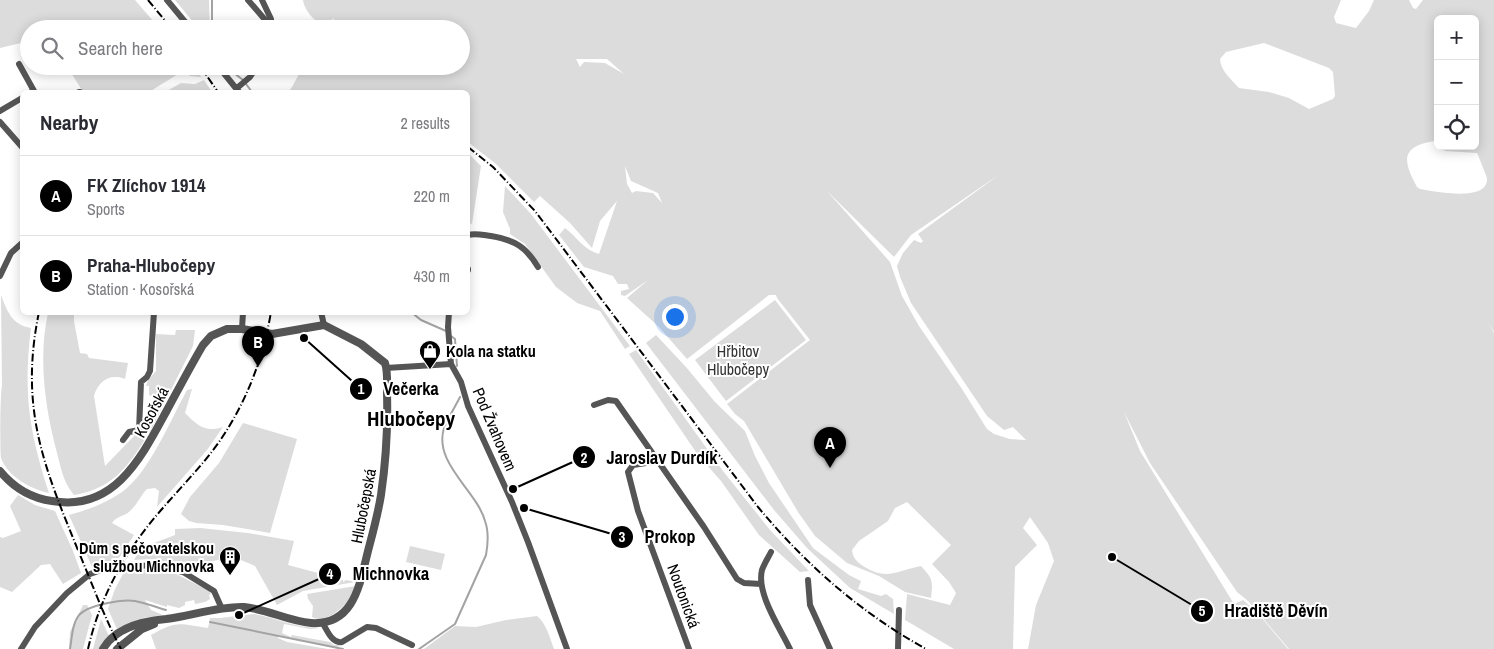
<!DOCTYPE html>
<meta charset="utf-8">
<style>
body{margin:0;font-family:"Archivo Narrow",sans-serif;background:#f7f7f7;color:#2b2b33}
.controls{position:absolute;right:15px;top:15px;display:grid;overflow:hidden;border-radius:8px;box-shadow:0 2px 12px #0003}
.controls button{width:45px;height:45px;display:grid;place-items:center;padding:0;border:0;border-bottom:1px solid #e1e1e2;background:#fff;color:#2b2b33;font:25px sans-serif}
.you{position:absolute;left:674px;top:316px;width:18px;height:18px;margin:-12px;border:4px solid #fff;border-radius:50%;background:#1a73e8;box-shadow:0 0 0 8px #1a73e833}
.badge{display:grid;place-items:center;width:32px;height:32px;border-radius:50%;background:#000;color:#fff;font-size:16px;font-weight:700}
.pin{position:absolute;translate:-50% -41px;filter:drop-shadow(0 1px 2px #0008)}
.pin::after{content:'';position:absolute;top:26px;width:18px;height:15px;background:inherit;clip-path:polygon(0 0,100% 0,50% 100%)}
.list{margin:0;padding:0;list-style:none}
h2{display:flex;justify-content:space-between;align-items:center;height:65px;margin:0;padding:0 20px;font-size:21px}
h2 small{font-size:16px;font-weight:400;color:#7c7c81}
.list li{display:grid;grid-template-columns:32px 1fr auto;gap:15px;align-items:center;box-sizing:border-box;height:80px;padding:0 20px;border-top:1px solid #e1e1e2}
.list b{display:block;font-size:19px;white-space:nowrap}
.list p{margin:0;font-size:16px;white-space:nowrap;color:#7c7c81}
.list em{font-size:16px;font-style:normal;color:#7c7c81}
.icon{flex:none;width:28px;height:28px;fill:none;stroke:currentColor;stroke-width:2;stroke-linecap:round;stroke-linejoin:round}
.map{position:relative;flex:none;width:1494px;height:649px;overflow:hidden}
.search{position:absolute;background:#fff;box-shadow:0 2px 12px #0003;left:20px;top:20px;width:450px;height:55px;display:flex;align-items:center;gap:12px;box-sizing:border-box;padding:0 18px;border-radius:28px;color:#7c7c81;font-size:19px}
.panel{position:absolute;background:#fff;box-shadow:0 2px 12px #0003;left:20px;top:90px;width:450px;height:225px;border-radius:8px}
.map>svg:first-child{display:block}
</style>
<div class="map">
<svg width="1494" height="649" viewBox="0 0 1494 649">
<rect width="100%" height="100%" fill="#fff"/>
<!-- green -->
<path fill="#dcdcdc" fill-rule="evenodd" d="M0,0H135L160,29H29V41L0,48Z
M175,0H209L210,29H199Z
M303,0H1341L1334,17L1336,23L1356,28L1369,11L1374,0H1409L1413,8L1416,9L1423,0H1494V332L1488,322L1494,333V649H1289L1248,601L1237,592L1150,463L1124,412L1140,451L1234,604L1243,600L1255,610L1288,649H1028L1036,605L1054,561L1048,543L1030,517L1023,528L1037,545L1015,567L1013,649H954L905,620L907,594L950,605L956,593L949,582L932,564L951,545L907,502L895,508L888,521L859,541L852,550C853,558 856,561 863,566C887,581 896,571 921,566C933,579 933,581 931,598L905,592L879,576L847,563L815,536L798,512L744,421L735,414L727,404L810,340L777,298L776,295H769L687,359L658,326L627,298L648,280L625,296L621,295V291L629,289L627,284H618L613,276L584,267L559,235L565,228C577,237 584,250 599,254L617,201L600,221L592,248L570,223L540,196L534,202L496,164L468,142V92H288C296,84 297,72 307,66H461V29H332L334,18L324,26C314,21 304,10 303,0ZM1438,19H1475V146H1440L1445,151L1477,153C1478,155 1487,177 1487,178C1489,203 1433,191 1420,189L1417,187C1403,161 1400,147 1434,141L1438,144ZM1264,43L1329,68L1333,72L1335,96L1333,99L1309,109L1289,98L1269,92L1239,88C1232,80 1220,70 1220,59L1226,52ZM576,59H607L624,74L605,63L584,62L580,67ZM625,166L631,181L658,193L662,203L653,193L636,191L632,193L627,184ZM1000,174L918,234L923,241L921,243L914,240L903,253L897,266L900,277L911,303L987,416L1004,430L1013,427L1026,440L1010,439L994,434L987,429L962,389L919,326L902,296L890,262L827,191L894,257L911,235Z
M67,66H194L201,77L190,76L183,71L149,92H83Z
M204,80L212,92H165L181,83L195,84Z
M468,153L481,166L472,224L468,223Z
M505,186L531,214L630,346L625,349L600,311L577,303L556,287L525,244L510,234V229L503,212Z
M1,295C7,311 12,325 31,328C23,393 29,431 49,493C31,489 8,477 1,458C0,450 0,397 2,385Z
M775,300L806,340L726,401L695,360Z
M48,313H74V321L80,353L87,354L89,358L128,363L125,379C110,373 98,381 94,396L105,466L136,434L147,436C128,467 112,489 74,495C63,482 61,468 57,453C45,408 38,358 48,313Z
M176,330H195L193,346L149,434L145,430L158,399L149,395V386H146L148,380L156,371V334L175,335Z
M656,335L686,367L715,402L745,431L755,456L769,483L813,548L849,575L861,581L858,589L881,596L886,594L893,599L894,614L850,588L807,548L774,510L646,343Z
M636,350L723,471L770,530L809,571L800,572L759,535L721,481L698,455L629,354Z
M192,389L185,413C197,425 205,433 223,427L207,450L157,507L159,491L155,488L147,489C141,495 138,503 132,509C127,516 116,516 112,523L134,535L115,564L93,569L69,515C88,510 106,503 122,492C149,473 171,419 187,390Z
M243,423L297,439L270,533L223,525L196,523L189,521L181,514L190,497L219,463Z
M18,495L35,505L55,511L73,551L81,573L63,584L50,564L41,565L12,592L0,587V537L3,538L21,531L10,506Z
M200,528L248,533L294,541L288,565L333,577L332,581L334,582L336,578L343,580V582L346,580L355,582L303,591L277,605L255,566L241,560L230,558L217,560L186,570L150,559L134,560L141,548L175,535V529Z
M410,546L445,554L441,570L406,562Z
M155,568L174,573L208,590L211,594L209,595L210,599L205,602L195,604L194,600L185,602V605L179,608L167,605V607L145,600L151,610L163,615L143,618L117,629L108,609L115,589L124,572Z
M356,586C353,600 328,626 312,617L313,606L308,599L307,594Z
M83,605H87L92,615L83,649H69L70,632Z
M254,614C277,618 298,629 321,628L310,629L284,624L282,633L291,637L292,635L330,642L334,645H339L338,648L278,635V638L287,642L328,649H156L151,635C178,620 179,624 208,628L210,618H220Z
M537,616C546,623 550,638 554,649H424L455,626L476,627L506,620Z
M101,619L109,636L101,649H93Z"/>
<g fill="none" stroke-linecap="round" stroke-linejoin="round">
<!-- stream -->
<path stroke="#a3a3a3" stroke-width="2" d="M212,0V29
M225,66L243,80
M246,84L252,92
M411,312L421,320L446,331
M451,336L455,339L457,366
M210,622L343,649
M70,649C72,638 72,624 79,615C88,605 122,599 135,601C145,603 156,607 166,610
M419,649L455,624L486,555C488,544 489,532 485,521C477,491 433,463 444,428C448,418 455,407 460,397"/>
<!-- minor -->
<path stroke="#555" stroke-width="6" d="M167,0L191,29
M248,0L273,29
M262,0L271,19V26
M19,64L34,91L31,92
M218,66L239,92
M237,88L250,77L257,66
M79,92H80
M0,111L22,98
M0,122L22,147
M468,235C475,233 483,235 491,236C515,240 526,247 538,267
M468,269V270
M0,276L11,253L22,243
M321,312L324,325
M449,312L448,327L451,364
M242,329L243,312
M451,364L461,382L468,406L512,502L528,542L567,649
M386,368L451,364
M594,405L608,400L616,401L704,527L737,579L744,583L761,584
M123,440L129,432L139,430L141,382L147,377L150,371L154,312
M659,461L633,465L628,472L638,511L689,649
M771,552C768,558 764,564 762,570C756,593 780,628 790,649
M808,580L810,605L830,649
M322,622C327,630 332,644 342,642L367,627L376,628L412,645
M21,649L35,627L67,593L90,574L107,568L155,565L183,572L214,591L222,609
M898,649L899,610"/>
<!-- tertiary -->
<path stroke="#555" stroke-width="8" d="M0,471C13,487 31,498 52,501C114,512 141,458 166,412C178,390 190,367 203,345L211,336L227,329H242L272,334L324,325L361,344L385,363C388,372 387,384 387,393C388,428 386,461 381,495C378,514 373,532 368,551C360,582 355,626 311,623C288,621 267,609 244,607C218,606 192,616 166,619C143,621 115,628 103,649
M117,649L142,629L154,624"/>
<!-- rail -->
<path stroke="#000" stroke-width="2" stroke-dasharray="8 2.5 1 2.5" stroke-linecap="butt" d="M148,0L172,29
M200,66L218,92
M468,147L493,167L535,211L758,507C806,565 861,613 926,649
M39,312C19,409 44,467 80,555C93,586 105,619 121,649
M88,649C100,596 126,550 162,509C181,487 202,466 219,442C246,403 263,359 271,312"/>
</g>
<!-- icons -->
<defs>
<g id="shop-pin" transform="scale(1.125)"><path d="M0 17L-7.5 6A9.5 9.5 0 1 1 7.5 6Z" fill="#000" stroke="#fff"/><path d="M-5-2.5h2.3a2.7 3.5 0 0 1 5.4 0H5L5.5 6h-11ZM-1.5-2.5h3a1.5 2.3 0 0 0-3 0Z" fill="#fff"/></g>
<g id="building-pin" transform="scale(1.125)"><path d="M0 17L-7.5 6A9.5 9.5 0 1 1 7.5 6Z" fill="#000" stroke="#fff"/><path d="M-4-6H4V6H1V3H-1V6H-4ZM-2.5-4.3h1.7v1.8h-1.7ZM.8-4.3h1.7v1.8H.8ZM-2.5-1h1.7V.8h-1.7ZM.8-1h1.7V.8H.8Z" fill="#fff"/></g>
</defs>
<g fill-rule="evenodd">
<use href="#shop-pin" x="430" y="351"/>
<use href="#building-pin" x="230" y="557"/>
</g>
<g text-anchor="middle" stroke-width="4" stroke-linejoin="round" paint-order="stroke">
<!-- poi labels -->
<g font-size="16" font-weight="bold" fill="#000" stroke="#fff" text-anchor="start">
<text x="446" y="357">Kola na statku</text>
<text x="214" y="554" text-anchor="end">Dům s pečovatelskou<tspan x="214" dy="18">službou Michnovka</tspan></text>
</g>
<!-- park labels -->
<g font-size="16" fill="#333" stroke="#fff">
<text x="738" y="357">Hřbitov<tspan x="738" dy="18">Hlubočepy</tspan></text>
</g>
<!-- street labels -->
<g font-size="16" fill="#000" stroke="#fff">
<text transform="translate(151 412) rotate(-62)" y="6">Kosořská</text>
<text transform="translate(495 429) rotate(67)" y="6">Pod Žvahovem</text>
<text transform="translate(363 506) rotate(-79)" y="6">Hlubočepská</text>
<text transform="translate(684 596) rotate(70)" y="6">Noutonická</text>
</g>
<!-- district labels -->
<g font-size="21" font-weight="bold" fill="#000" stroke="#fff">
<text x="411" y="426">Hlubočepy</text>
</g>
</g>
<!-- callouts -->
<path fill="none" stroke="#000" stroke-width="2" d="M304 338L361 389M513 489L584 457M524 508L622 537M239 615L330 574M1112 557L1202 611"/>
<g fill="#000" stroke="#fff" stroke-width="2">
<circle cx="304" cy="338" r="5"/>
<circle cx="513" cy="489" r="5"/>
<circle cx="524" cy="508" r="5"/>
<circle cx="239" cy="615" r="5"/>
<circle cx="1112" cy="557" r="5"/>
<circle cx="361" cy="389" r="12"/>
<circle cx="584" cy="457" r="12"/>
<circle cx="622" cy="537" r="12"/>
<circle cx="330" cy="574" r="12"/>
<circle cx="1202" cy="611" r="12"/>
</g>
<g font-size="15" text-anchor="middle" font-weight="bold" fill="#fff">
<text x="361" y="394">1</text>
<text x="584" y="463">2</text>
<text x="622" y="542">3</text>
<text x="330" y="579">4</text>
<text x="1202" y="616">5</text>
</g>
<g font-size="18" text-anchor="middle" font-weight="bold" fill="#000" stroke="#fff" stroke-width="4" stroke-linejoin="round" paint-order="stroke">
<text x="411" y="395">Večerka</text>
<text x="662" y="464">Jaroslav Durdík</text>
<text x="670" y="543">Prokop</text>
<text x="391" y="580">Michnovka</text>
<text x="1276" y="617">Hradiště Děvín</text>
</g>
</svg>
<div class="controls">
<button>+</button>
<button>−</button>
<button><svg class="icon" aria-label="locate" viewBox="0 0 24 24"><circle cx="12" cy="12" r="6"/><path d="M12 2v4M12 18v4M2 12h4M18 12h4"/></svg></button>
</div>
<div class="you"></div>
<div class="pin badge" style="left:830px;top:468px">A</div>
<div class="pin badge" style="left:258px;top:367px">B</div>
<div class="search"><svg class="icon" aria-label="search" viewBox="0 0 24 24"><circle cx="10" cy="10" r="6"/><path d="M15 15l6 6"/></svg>Search here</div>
<section class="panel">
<h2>Nearby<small>2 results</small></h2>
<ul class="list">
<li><span class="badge">A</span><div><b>FK Zlíchov 1914</b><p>Sports</p></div><em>220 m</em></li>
<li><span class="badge">B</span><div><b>Praha-Hlubočepy</b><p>Station · Kosořská</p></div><em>430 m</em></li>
</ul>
</section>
</div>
